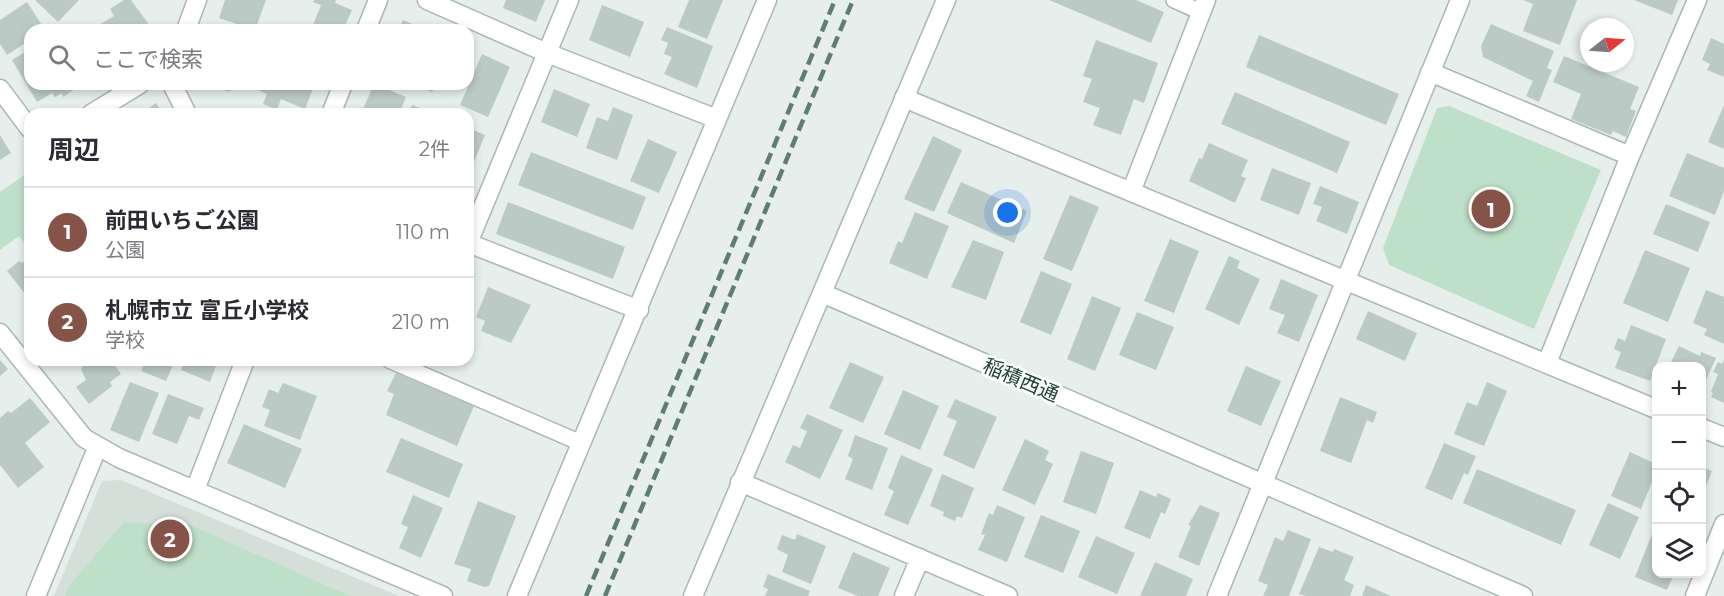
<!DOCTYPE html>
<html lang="ja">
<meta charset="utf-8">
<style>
body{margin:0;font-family:Montserrat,"Noto Sans JP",sans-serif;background:#f7f7f7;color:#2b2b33}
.controls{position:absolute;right:18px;bottom:18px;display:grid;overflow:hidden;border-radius:12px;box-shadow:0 3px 9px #0003}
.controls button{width:54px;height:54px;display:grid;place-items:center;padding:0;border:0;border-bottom:2px solid #e1e1e2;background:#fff;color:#2b2b33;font:30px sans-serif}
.compass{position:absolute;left:1580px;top:18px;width:54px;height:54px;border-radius:50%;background:#fff;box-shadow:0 3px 9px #0003;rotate:73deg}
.you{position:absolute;left:1008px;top:213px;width:21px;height:21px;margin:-15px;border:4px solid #fff;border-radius:50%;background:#1a73e8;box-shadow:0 0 0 9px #1a73e833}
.badge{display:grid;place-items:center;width:39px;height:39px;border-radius:50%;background:#855347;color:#fff;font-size:20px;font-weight:700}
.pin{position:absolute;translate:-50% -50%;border:3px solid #fff;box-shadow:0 2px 6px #0006}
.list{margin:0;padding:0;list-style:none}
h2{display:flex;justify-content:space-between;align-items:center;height:78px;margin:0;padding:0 24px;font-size:26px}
h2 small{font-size:20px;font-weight:400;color:#7c7c81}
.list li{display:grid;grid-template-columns:39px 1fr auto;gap:18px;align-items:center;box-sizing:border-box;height:90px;padding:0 24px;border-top:2px solid #e1e1e2}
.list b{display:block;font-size:22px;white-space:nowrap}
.list p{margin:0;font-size:20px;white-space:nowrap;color:#7c7c81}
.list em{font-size:20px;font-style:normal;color:#7c7c81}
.icon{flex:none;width:33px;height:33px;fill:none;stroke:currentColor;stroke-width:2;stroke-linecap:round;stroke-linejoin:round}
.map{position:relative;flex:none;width:1724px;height:596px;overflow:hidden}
.search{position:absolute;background:#fff;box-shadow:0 3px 9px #0003;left:24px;top:24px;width:450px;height:66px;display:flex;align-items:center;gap:15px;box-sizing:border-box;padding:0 21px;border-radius:18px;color:#7c7c81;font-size:22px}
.panel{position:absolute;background:#fff;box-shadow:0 3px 9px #0003;left:24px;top:108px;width:450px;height:258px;border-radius:18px}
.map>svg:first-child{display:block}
</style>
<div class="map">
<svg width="1724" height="596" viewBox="0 0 1724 596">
<rect width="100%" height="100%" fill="#e6efeb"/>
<!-- built -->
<path fill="#d4dfda" d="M121,480L399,596H54L102,481Z"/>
<!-- green -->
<path fill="#bfe0c8" d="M1449,106L1601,170L1534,329L1389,265L1383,248L1437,108Z
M30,171V246L28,247L19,236L0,250V192Z
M123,523L188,524L350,596H65L68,587Z"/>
<!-- building -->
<path fill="#bbcac4" d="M35,0H79L58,22Z
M124,0H131L153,30H102L99,25L114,16L110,9Z
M225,0H266L255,30L219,18Z
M314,0H336L335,3L352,10L343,30H311L321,5L313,2Z
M506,0H545L536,22L503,8Z
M689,0H723L707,39L678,27Z
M1049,0H1136L1164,12L1151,43Z
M1523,0H1577L1560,45L1523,31L1533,4Z
M1634,0H1678L1672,15Z
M27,2L45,30H30V40L7,55L0,44V20Z
M602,5L644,22L630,57L589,40Z
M403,20L427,30H398Z
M1491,24L1554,51L1547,68L1552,70L1539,102L1526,96L1533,81L1483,57L1481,46Z
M667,27L713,46L697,88L664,74L672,57L664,54L668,43L661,40Z
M1259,35L1399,94L1386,125L1246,67Z
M1711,38L1724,44V77L1707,70L1710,64L1702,60Z
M1096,40L1158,63L1144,103L1134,99L1121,135L1093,125L1100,108L1083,102L1092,79L1083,76Z
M30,49V84H71L75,89L63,97L62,93L55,97L52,93L37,102L12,60Z
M482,54L510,67L488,117L460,105Z
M1564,56L1639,87L1630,109L1636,111L1626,137L1613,131L1611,135L1571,119L1581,94L1553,82Z
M209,84H232L229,92Z
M244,84H315L305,109L281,99L277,110L263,104L267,94Z
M374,84L406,97L399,114H361Z
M412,84H436L432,92Z
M554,89L590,104L577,137L541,122Z
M1235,92L1350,142L1337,173L1221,124Z
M156,103L163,114H141Z
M412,105L435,114H408Z
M1724,105V149L1708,142Z
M613,107L633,115L617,160L586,148L597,117L608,121Z
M253,109L266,114H251Z
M468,128L485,135L468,177Z
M0,135L11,153L0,160Z
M933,136L962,150L934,212L904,199Z
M648,139L677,152L659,193L630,181Z
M1209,143L1248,160L1241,176L1246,178L1235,203L1189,181L1199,158L1202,159Z
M531,152L646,197L633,230L518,185Z
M1687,153L1724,168V191L1715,215L1669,196Z
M1272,168L1311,183L1299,215L1260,200Z
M961,182L1027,211L1014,243L947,213Z
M1320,186L1359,202L1347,234L1316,221L1322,207L1313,204Z
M1070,195L1099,207L1072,271L1043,259Z
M508,202L625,247L613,279L496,234Z
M1666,204L1710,222L1698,252L1653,234Z
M915,212L949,226L927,279L889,263L898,241L902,243Z
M1170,239L1199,251L1174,313L1144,301Z
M973,240L1004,252L986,300L951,287Z
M1645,250L1690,268L1668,322L1623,303Z
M1229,256L1240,261L1237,268L1260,279L1239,325L1205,309Z
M30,257V300L7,271L19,261L22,263Z
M1041,271L1072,284L1051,335L1020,322Z
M1281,279L1318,295L1299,342L1277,333L1285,315L1269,309Z
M488,287L531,305L511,343L481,331L485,321L476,317Z
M1706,290L1724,297V344L1704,335L1707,329L1693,323Z
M1092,296L1121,308L1095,371L1067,359Z
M1368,311L1417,333L1405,361L1356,339Z
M1137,312L1174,327L1156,370L1119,355Z
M1631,325L1666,339L1650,381L1615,368L1621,352L1614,349L1618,338L1625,341Z
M1679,346L1700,356L1701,352L1716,358L1702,389V366H1669Z
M0,360L8,369L0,376Z
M86,360H111L121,374L110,382L112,386L89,404L76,387L86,380L81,369Z
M146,360H175L166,381L141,371Z
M185,360H218L210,382L181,370Z
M1724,360V403L1711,397L1713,393L1711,392L1718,374L1713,372L1718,362L1722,364Z
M850,362L884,377L863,423L829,408Z
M1246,366L1281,381L1261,426L1227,411Z
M396,373L474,406L457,446L386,415L394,394L387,391Z
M130,382L159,393L139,442L110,430Z
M1487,382L1507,391L1484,446L1454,434L1467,402L1477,406Z
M283,383L317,396L300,440L264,426L270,410L262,407L269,389L278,393Z
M903,390L939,406L920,450L884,434Z
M168,394L204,408L199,420L189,416L177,444L152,434Z
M1340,397L1377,412L1373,423L1367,420L1351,463L1320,451Z
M30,398L50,422L25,443L44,467L18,488L0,465V418L8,411L11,413Z
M955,399L997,417L974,469L943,455L957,421L947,417Z
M807,414L843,430L820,479L785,462L793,445L800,448L807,431L800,428Z
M244,424L302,449L285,488L227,463Z
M855,435L888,448L872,490L845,479L853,459L848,456Z
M401,438L463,464L449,498L386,472Z
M1025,439L1049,451L1045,460L1053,464L1035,505L1002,490Z
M1444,443L1476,456L1468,475L1464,473L1452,500L1425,488Z
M1081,451L1114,463L1096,514L1063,502Z
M1630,452L1656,464V472L1641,509L1611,496Z
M901,455L933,469L908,525L884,515L894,491L888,488Z
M1702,467L1712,471L1702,496Z
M1477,469L1576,510L1561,545L1463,503Z
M942,474L974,488L962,518L957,516L955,521L943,516L944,512L930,506Z
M1140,490L1156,497L1158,493L1171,499L1165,514L1161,512L1150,539L1124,528Z
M413,495L443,508L421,558L399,548L408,527L401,524Z
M478,501L516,516L489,586L484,587L467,581L471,569L454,564Z
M1608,503L1639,517L1620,559L1589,545Z
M997,505L1025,517L1007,562L978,550L985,535L981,534L989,513L993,515Z
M1200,505L1220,513L1199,566L1178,557L1191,526L1188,525Z
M1041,515L1080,531L1063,573L1024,557Z
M1654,529L1656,530V574H1674L1667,590L1635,577Z
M1288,530L1311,539L1289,596H1263L1268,585L1258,581L1275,537L1283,541Z
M797,534L826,546L811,584L782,572L788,555L777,549L782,535L795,540Z
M1096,536L1135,553L1117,594L1078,577Z
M1319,547L1333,552L1334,549L1354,557L1344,580L1354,585L1350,596H1305L1299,594Z
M853,552L890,568L878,596H858L838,588Z
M1155,562L1193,579L1186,596H1140Z
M768,574L810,591L808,596H765L768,589L763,587Z
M1366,585L1391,596H1362Z"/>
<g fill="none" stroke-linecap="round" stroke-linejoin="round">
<!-- lane casing -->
<g stroke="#a8b8b2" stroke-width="18">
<path id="lane" d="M1174,0L1201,12
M389,360L581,443"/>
</g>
<!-- street casing -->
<g stroke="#a8b8b2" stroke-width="21">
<path id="street" d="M427,0L547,53L717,119
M186,30L197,0
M366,30L378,0
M1430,72L1630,156
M172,84L187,114
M0,89L30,129
M904,98L1656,409
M91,114L140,84
M331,114L343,84
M1131,192L1206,0
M468,243L569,0
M468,243L639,310
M0,333L84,438L119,458L443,596
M1547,363L1630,156L1697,0
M1702,428L1724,437
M740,482L1008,596
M195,490L245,360
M36,596L98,446
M517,596L767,0
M904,596L920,558
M1217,596L1460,0
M1695,596L1724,524"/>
</g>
<!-- secondary casing -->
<g stroke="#a4bbb3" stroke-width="21">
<path id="secondary" d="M822,293L946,0
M693,596L822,293L1523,596"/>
</g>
<!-- lane -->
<use href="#lane" stroke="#fff" stroke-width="15"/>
<!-- street -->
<use href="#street" stroke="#fff" stroke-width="18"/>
<!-- secondary -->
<use href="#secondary" stroke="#fff" stroke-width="18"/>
<!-- rail -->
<path stroke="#5f7d75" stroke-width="4.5" stroke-dasharray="12 6" stroke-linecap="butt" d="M586,596L835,0
M605,596L853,0"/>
</g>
<g text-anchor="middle" stroke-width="6" stroke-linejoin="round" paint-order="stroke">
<!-- street labels -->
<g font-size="20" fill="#24423a" stroke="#f7fbf9">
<text transform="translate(1021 380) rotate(23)" y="7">稲積西通</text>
</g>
</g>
</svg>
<div class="controls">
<button>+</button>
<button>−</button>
<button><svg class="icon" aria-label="locate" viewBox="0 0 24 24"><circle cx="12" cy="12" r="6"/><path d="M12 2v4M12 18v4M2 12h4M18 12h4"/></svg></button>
<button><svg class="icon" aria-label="layers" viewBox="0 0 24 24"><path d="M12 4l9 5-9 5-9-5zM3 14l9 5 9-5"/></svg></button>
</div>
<svg class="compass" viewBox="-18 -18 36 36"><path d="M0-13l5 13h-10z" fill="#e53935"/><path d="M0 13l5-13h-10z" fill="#7c7c81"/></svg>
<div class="you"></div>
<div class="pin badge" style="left:1491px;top:209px">1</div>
<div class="pin badge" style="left:170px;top:539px">2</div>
<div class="search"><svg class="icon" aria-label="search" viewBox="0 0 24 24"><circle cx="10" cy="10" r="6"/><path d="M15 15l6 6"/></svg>ここで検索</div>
<section class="panel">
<h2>周辺<small>2件</small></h2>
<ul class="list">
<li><span class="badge">1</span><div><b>前田いちご公園</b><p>公園</p></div><em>110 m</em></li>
<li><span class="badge">2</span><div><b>札幌市立 富丘小学校</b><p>学校</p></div><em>210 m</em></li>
</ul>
</section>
</div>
